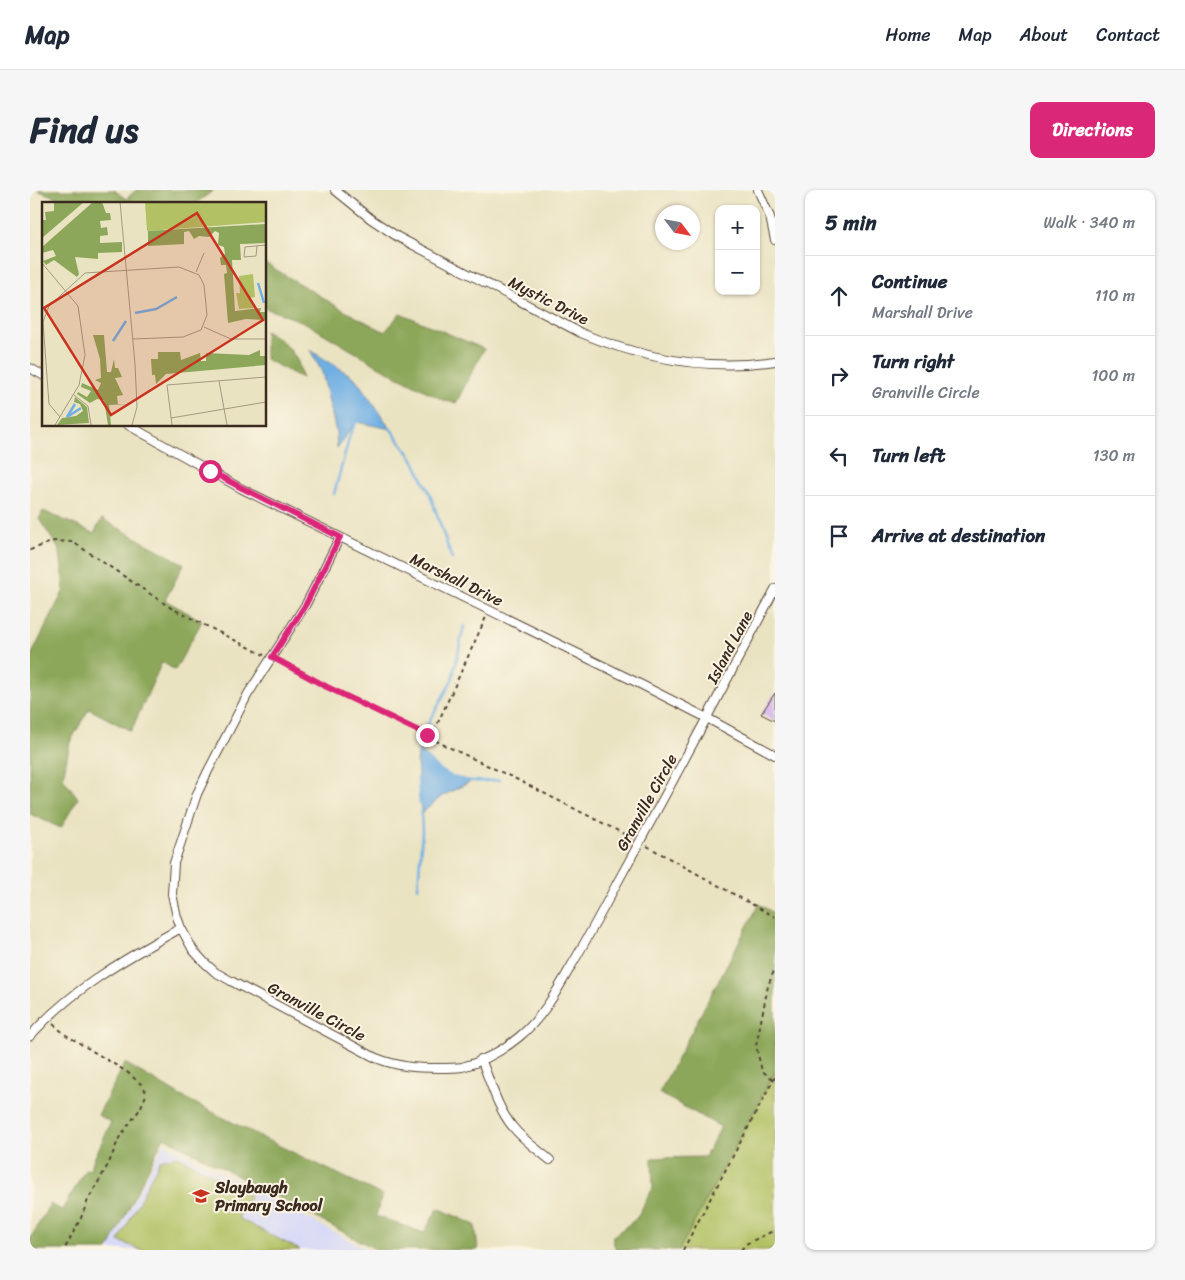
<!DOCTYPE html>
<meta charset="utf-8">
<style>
body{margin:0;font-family:Sriracha,sans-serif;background:#f6f6f7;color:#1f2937}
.controls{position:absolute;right:15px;top:15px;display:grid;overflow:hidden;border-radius:10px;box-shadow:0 1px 4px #0004}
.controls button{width:45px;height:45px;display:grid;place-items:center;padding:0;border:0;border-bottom:1px solid #e0e1e3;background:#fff;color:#1f2937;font:25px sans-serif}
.compass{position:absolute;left:625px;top:15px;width:45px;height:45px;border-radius:50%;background:#fff;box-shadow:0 1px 4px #0004;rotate:122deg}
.stop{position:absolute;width:15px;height:15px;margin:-11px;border:4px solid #db2777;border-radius:50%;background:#fff}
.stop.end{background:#db2777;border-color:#fff;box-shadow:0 1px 5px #0008}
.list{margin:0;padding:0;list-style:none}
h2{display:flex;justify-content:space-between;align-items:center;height:65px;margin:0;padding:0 20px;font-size:21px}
h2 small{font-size:16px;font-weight:400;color:#747a83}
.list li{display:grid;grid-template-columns:32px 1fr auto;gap:15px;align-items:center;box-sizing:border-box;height:80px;padding:0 20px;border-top:1px solid #e0e1e3}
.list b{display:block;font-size:19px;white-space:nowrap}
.list p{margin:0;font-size:16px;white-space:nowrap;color:#747a83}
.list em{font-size:16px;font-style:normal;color:#747a83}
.icon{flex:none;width:28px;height:28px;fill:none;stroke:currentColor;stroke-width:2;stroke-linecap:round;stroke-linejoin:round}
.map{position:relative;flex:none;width:745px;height:1060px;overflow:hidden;border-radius:10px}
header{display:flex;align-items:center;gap:30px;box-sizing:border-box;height:70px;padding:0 25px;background:#fff;border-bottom:1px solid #e0e1e3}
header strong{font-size:24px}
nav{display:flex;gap:28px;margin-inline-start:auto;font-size:18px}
.intro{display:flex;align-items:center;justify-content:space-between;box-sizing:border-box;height:120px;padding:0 30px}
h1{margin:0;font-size:35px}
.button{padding:12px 22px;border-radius:10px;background:#db2777;color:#fff;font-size:18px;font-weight:700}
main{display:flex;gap:30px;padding:0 30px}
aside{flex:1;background:#fff;border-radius:10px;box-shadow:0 1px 4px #0004}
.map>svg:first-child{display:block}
</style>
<header>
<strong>Map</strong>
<nav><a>Home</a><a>Map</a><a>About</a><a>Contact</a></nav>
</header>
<div class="intro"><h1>Find us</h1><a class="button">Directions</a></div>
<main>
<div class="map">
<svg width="745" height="1060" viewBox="0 0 745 1060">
<rect width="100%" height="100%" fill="#fcf5e5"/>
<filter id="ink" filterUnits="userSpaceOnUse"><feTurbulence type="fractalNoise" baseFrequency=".02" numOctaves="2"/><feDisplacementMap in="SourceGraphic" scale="10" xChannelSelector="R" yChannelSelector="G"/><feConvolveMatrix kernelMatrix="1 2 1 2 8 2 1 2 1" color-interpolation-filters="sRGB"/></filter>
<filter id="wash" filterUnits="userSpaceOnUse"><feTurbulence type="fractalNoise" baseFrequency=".0096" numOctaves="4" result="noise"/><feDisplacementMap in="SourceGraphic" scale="20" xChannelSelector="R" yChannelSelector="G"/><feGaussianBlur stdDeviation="1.12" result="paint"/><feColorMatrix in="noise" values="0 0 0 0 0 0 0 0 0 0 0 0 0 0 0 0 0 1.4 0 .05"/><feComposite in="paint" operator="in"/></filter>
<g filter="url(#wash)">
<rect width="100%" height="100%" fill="#eae3c2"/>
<!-- built -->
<path fill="#d6d8f8" d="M134,953L338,1060H78Z"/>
<!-- green -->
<path fill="#b1c164" stroke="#767641" d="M745,882V1060H649L739,893Z
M148,966L221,1006L208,1028L270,1060H111L89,1051L130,970Z"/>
<!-- forest -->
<path fill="#8ca75a" stroke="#64683c" d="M7,0H84L96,9L106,0H184L165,14H48L25,7Z
M235,73L313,120L355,142L370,123L454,159L426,213L415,211L348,176L274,132L235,118Z
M235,141C249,147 261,158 268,172C270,177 271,183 272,188L235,169Z
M13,321L64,343L72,329L154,374L135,410L172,431L145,480L132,472L101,541L59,519L40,552L33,588L48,608L31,638L0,624V468L34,400L30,361L9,329Z
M729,714L745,724V882L649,1060H586L582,1047L606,1029L623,998L622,968L675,967L691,937L629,903Z
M95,873L151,906L237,950L352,1005L346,1026L394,1043L408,1018L445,1035L448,1060H347L134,947L78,1060H0V1049L20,1014L32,1020L56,979L59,980L81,932L68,925Z"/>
<!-- water -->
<path fill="#70afe3" stroke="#566c80" d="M280,160L325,188L361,239L326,232L307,258L306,242L292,182Z
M389,558L402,574L421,586L442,591L412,606L391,624L387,572Z"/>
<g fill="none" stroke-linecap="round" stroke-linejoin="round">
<!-- stream -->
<path stroke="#70afe3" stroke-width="2.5" d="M360,238L383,269L400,304L422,369
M304,304L320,245L326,232L329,231
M389,560L398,534L422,490L434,436
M398,569C408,582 428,591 445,591C453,592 462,590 470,590
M388,588L390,615
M388,698L392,641L391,620"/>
</g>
<g id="blocks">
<!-- building -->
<path fill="#ceaaec" d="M745,503V531L731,524Z"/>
</g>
</g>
<g filter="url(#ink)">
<use href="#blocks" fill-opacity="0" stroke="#554637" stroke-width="1"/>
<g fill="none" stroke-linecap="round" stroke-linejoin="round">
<!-- minor casing -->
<g stroke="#554637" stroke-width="10">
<path id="minor" d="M305,0L341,29L368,47L551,143C613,169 677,181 745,171
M728,0L740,27L745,50
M0,178L14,186
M98,235L212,299L604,491L677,528L745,565
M310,347L276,414L218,504L178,581L167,604L144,673L142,704L147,727L151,738L163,760L174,772L185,782L201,791L346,868C369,877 385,878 409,878C416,878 425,878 432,877C452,872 473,860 489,847C511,829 526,803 540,778C556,751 571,723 586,695C640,597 693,498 745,399
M0,846C42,799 96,768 151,738
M451,869C460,891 468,919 482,936C493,950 507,959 520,970"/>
</g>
<!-- path -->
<path stroke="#554637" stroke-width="2" stroke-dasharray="4 4" stroke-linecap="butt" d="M0,360L24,351L43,352L141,418L234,465
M249,470L297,497L391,542L410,553L488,590L602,648
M401,548L456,427
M617,656L745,727
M23,834L36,845L97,882L112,895L115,900L116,905L110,919L89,948L79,973L58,1010L51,1028L34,1060
M743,889L732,881L726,856L738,796L745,778
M653,1060L745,887
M711,1060L716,1054L745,1040"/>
<!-- minor -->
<use href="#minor" stroke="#fff" stroke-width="8"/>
</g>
</g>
<g fill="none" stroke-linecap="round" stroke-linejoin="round" filter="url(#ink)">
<!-- route -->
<path stroke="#db2777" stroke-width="6" d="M180,281L212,298L310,347L276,414L242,467L297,497L397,545"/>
</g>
<!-- icons -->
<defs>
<g id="school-bare" transform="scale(1.35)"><path d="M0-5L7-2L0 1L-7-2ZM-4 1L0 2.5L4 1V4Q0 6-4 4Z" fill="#c8321e" stroke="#fcf5e5" stroke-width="2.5" paint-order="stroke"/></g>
</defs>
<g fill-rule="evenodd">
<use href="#school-bare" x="171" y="1006"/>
</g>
<g text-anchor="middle" stroke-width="4" stroke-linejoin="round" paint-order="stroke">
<!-- street labels -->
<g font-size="16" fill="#3b2a1e" stroke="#fcf5e5">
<text transform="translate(519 110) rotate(27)" y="6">Mystic Drive</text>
<text transform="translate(427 389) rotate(26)" y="6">Marshall Drive</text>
<text transform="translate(699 457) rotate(-62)" y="6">Island Lane</text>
<text transform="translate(616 612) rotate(-61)" y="6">Granville Circle</text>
<text transform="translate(287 821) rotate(28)" y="6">Granville Circle</text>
</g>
<!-- poi labels -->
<g font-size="16" font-weight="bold" fill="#3b2a1e" stroke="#fcf5e5" text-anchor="start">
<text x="185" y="1003">Slaybaugh<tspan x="185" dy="18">Primary School</tspan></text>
</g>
</g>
<!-- overview -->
<g transform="translate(12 12)">
<rect width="224" height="224" fill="#eae3c2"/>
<path d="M103,0H224V20L105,29ZM211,72L213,95L208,96L212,106L197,107L194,91H198L197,74Z" fill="#b1c164"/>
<path d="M12,0H42L0,36V18H4L3,10L12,9ZM51,0H60L64,11H68L69,18L58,19L59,26L65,25L66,33L58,34V41L80,40V50L56,51V57L33,55L37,72L35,75L12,58L4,63L1,59L14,54L11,48L0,51V45ZM224,22V41L198,42L199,58H190L193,109L219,106L218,110H224V118L204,117L186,121L182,72L185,71L184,63H179L178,56L183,52L182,45L176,43L177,31L173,29L167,35L157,34L152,37L147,29L142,30V42L106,44V29ZM51,133H62L65,170H69L72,157L73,166H76L80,175L73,176L81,193L75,194L76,202H85L67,203L69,223H66L62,198L55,197L48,201L35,192L36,190L45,195L49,189L39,185L40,181L56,188L59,181L53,178L59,176L58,157ZM218,148V154H224V163L124,172L114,182L113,173H110L109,157H116V150H138L139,158L158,151L159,159H164V151L207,153ZM33,195L45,205L47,221L15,223L20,216L34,214L41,209L38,202L32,200Z" fill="#8ca75a"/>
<path fill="none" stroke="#70afe3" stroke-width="2.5" d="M216,81L222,101M93,111L114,107L135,95M71,139L84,119M33,202L25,215L39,206"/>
<path fill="none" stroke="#a49980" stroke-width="1" d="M78,0L93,162L95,205L90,223M215,44L214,54L202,55L203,45L224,43M0,61L36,104L43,153L37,183L13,223M154,70L162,51M162,125L189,137H224M177,179L185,223M32,193L46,204L49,223M18,215L7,202L1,120L7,104L43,71L137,65L157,73L162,83L165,113L159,128L141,135L91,137M129,216L224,200M130,223L125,183L224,175"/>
<path fill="#c8321e" fill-opacity="0.15" stroke="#c8321e" stroke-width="2.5" d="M155,11L221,118L69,213L2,106Z"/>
<rect width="224" height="224" fill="none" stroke="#3b2a1e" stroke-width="2.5"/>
</g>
</svg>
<div class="controls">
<button>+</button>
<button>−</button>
</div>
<svg class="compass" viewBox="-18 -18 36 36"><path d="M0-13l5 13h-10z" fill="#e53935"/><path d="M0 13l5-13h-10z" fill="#747a83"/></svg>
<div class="stop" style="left:180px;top:281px"></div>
<div class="stop end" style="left:397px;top:545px"></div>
</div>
<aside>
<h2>5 min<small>Walk · 340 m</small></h2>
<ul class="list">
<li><svg class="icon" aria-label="ahead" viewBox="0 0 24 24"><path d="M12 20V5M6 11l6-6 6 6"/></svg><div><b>Continue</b><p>Marshall Drive</p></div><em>110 m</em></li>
<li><svg class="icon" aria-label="right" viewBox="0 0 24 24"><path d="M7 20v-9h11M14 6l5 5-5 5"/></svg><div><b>Turn right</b><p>Granville Circle</p></div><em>100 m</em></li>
<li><svg class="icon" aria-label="left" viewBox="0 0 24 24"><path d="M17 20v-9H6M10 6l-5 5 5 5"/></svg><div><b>Turn left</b></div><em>130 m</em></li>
<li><svg class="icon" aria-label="arrive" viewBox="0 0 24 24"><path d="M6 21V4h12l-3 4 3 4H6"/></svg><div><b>Arrive at destination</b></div></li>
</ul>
</aside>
</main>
